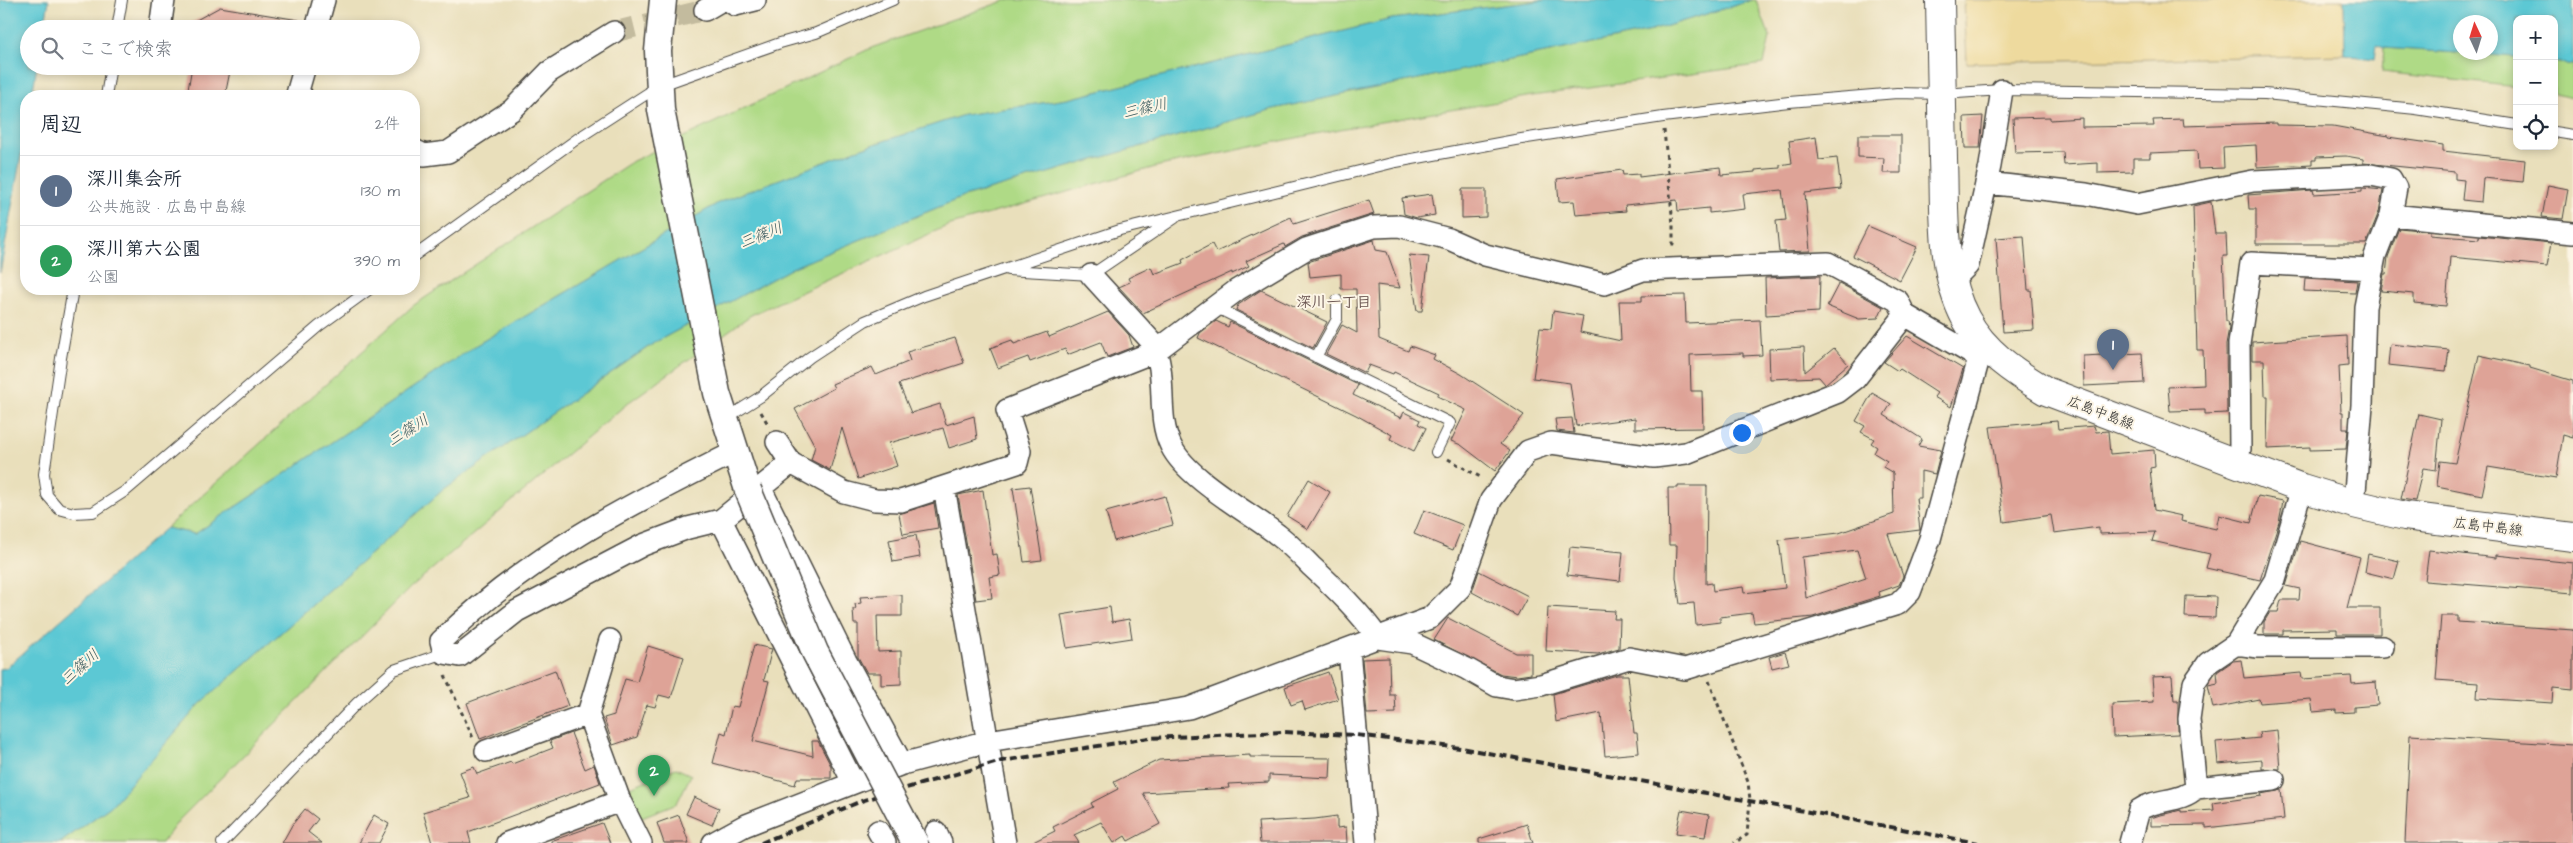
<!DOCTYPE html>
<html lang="ja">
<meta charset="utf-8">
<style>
body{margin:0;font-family:"Architects Daughter","Klee One",sans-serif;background:#f2f2f3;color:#1f2937}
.controls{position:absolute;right:15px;top:15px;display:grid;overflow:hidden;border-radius:10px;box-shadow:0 2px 8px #0003}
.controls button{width:45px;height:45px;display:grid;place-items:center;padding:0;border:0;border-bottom:1px solid #e0e1e3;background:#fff;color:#1f2937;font:25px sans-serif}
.compass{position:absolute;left:2453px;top:15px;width:45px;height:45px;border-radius:50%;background:#fff;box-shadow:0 2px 8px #0003;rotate:356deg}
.you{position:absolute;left:1741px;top:432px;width:18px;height:18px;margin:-12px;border:4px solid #fff;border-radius:50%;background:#1a73e8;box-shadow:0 0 0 8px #1a73e833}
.badge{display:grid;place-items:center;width:32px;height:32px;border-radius:50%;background:#1f6fb2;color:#fff;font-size:16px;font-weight:700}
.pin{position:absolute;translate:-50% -41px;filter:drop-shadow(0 1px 2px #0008)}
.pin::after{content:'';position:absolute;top:26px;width:18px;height:15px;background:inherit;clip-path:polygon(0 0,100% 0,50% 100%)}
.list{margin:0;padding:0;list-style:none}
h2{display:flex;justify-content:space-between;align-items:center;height:65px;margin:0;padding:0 20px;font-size:21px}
h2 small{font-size:16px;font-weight:400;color:#747a83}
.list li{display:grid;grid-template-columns:32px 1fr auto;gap:15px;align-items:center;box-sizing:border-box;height:70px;padding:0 20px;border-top:1px solid #e0e1e3}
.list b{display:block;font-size:19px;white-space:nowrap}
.list p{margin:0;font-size:16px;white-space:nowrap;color:#747a83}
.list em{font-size:16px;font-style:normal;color:#747a83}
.icon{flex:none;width:28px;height:28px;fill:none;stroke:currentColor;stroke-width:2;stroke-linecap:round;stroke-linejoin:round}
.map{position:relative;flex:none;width:2573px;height:843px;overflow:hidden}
.search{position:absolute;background:#fff;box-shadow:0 2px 8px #0003;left:20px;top:20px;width:400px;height:55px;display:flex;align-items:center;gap:12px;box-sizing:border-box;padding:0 18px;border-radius:28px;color:#747a83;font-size:19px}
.panel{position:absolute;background:#fff;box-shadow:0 2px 8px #0003;left:20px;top:90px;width:400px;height:205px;border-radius:20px}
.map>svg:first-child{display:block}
</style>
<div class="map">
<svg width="2573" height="843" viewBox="0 0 2573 843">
<rect width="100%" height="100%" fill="#fcf5e5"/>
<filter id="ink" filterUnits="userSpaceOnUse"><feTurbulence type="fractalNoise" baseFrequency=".02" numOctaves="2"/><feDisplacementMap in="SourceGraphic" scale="10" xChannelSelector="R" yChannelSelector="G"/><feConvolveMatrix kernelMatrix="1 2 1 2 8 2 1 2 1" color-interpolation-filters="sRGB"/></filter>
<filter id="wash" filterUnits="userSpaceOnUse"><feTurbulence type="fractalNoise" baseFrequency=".0096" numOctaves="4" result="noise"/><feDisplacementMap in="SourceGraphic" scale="20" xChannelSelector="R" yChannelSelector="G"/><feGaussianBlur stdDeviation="1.12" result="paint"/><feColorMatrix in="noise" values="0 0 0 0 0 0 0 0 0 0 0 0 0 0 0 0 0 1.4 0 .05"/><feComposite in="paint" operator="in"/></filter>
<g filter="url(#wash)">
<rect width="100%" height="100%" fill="#e9dfbb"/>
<!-- green -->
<path fill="#afda86" stroke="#6d8258" d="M1007,0H1546L1392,19L1068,99L964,115L856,150L720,202L478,344L195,534L166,528L414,305L633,161L871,48Z
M1752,0H1756L1770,37L1764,64L1532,96L1340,129L1159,166L947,226L751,315L629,402L411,587L179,820L162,843H60L111,806L200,704L444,489L654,343L794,267L963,197L1273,109L1651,31Z
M2384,48L2517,57V87L2382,72Z
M2554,62L2573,65V98L2554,94Z
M676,768L691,775L677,803L637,819L626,789Z"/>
<!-- sand -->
<path fill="#eeda9e" stroke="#8c8264" d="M1964,0H2344L2345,55L1967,63Z"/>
<!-- water -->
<path fill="#5cc8d4" stroke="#447a80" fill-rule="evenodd" d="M0,0H49L44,29H29V66H37L32,96H26V128L0,273Z
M1546,0H1752L1651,31L1273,109L963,197L794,267L654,343L444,489L200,704L111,806L60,843H0V669L6,668L166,528L195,534L478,344L720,202L856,150L964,115L1068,99L1392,19Z
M2344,0H2573V65L2554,62V19H2517V57L2384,48L2376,45L2374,59L2345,55ZM2460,22H2490V52H2460Z"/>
<g id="blocks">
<!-- building -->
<path fill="#dea397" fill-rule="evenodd" d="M220,7L299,20L298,29H180Z
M192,66H231L225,96H187Z
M1983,116L1980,148H1965L1964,117Z
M2050,117V120L2082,118V127L2154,126L2153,120L2183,119L2184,126L2276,123V125L2333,126L2388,136V137L2443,145V151L2525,160L2523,182L2483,178L2481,202L2462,200L2464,180L2455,179V172L2363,163V159L2346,156L2316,157V160H2312V164L2257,167L2256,145L2223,147L2224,168L2198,169L2197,151L2150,153V158H2133V172L2098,173V163L2064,165L2063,152L2015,153L2013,118Z
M1858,135H1901V173H1883L1884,158L1858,157Z
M1816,137L1819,160L1837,158L1841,189L1805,193L1810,251L1779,252L1776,221L1786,220L1782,190L1743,194L1745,209L1709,213V208L1678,211L1677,200L1625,205L1626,211L1576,215L1574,201L1559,202L1557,179L1622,170L1623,175L1639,174V177L1720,167L1721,175L1755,172V170L1780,168V165L1792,163L1789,141Z
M2548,185L2568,189L2563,219L2542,217Z
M2362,188L2383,190L2379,212L2366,244H2256V209H2249L2248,195L2313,190L2314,194L2362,191Z
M1462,189H1486V217L1462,218Z
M1432,194L1435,215L1417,218L1404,214L1402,198Z
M1369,200L1374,214L1302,237L1285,247L1284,244L1246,261L1249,266L1232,274V272L1143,313L1119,287L1130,282L1128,278L1151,267L1154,274L1183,263L1182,260L1212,244L1216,252L1291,217L1294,224Z
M2211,202L2215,234H2226L2227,256H2223L2226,321H2228L2229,328L2226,344L2227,413L2205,414V410L2170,411L2168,387L2204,385L2203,350H2197L2193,206Z
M1868,226L1917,247L1900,280L1853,256Z
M2399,228L2430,231V235L2479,239V236L2551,243L2547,266L2450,257L2446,306L2414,303V294L2381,291L2384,274H2386L2388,257Z
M2024,236L2028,290H2031L2034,330L2003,332L1996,238Z
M1374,240L1376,250L1387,252L1400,288L1377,285L1379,339L1408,351L1410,346L1435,355L1433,359L1461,374L1524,415L1500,444L1510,451L1495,471L1461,445L1451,441L1466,410L1437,396L1439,393L1394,372L1393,374L1369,365L1365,373L1326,354L1342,325L1357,333L1356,289H1341V274L1310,277L1308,262Z
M1409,255L1429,257L1422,311H1417Z
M1820,276L1819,312L1766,315L1765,278Z
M2305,278L2357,281L2355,293L2304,291Z
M1839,283L1883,307L1878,318L1859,319L1827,306Z
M1261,290L1327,322L1313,348L1236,310L1238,305Z
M1685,295L1686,323L1760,320L1762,355L1743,356V353L1690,355L1691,391H1702L1703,428L1635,429V418L1576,426L1570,383L1533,378L1540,328L1551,329L1553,311L1583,316L1580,332L1621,341L1619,301H1642V296Z
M1108,312L1129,335L1133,347L1107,357L1101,342L1067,355L1065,349L1030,362L1028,357L998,368L990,348L1012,340L1014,344L1047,332L1049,337Z
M1216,321L1228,327L1230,322L1358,385L1353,395L1401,418L1404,412L1420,420L1418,424L1426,428L1414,451L1390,439L1392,435L1356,415L1198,338L1200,333Z
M1907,336L1963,369L1951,407L1934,397L1937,393L1900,369L1898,371L1884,362Z
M2347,336L2348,365L2339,366L2341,412H2343V429H2348L2346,449L2310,450V447L2267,449L2268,396H2265L2264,360H2252V342Z
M955,338L964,363L899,384L911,413L940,404L946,425L974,416L977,439L949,448L943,428L889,443L897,466L858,479L842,428L830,470L811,460L815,446L795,409L834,388L832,384L872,367L876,375L910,361L907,352Z
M2390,344L2449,350L2446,371L2388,365Z
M1804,347L1805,372L1834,348L1848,364L1825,384L1819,377L1770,379L1769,349Z
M2142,353L2144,383L2084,386L2083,356Z
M2479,355L2530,366V368L2573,381V438L2563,435L2556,478L2488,467L2482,495L2437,486L2440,461L2455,463Z
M1872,393L1891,404L1884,415L1922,439L1918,446L1941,450L1935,474L1921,471V498H1916L1920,530L1888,534L1903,576L1899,585L1879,592L1880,596L1813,617L1754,623L1752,613L1720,617V622L1696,625L1694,603L1680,604L1676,577L1677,545H1669L1668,488H1678V486H1707L1706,584L1712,583L1713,591L1743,587L1744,593L1785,588L1779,540L1839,533L1894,514L1893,473L1883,467L1887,461L1874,453L1877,447L1871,443L1874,439L1861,432L1865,426L1856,421ZM1857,550L1866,578L1806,598L1802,557Z
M2419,414L2441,419L2436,470L2423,468L2415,501L2401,499Z
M1572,418L1574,433L1557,431L1555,419Z
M2057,421L2058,429L2094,426L2096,432L2108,431L2110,454L2154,450L2155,467L2150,468L2154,510L2182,516L2181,521L2216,529L2219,515L2251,523L2258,496L2283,501L2279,522L2260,580L2206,568L2210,554L2152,541L2155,532L2099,534V527L2054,533L2051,515L2004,522L1990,427Z
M1309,479L1330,492L1308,529L1287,516Z
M1030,486L1042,560L1024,562L1013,488Z
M983,490L992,555L997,554L1000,575L989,577L992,598L976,600L958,495Z
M1165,496L1173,525L1114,541L1106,512Z
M934,503L938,528L903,534L899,514Z
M1424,510L1463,525L1453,550L1414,534Z
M916,535L920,557L893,562L889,540Z
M2300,541L2360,557L2347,608H2380V634H2337V629L2283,630V634H2264V622L2270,612H2278L2281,600H2299L2300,589L2286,586Z
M1570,547L1623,552L1620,581L1567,575Z
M2429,550L2496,558V555L2573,563V593L2425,581Z
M2368,554L2399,561L2394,579L2365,572Z
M1479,571L1528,596L1517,616L1472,592Z
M902,595V616H877L878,652L901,651V684L881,685V673H867L858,657V624H854L853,609H856L855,604L861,603L860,597Z
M2186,596L2216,597L2215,618L2185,617Z
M1110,607L1112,622L1129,619L1132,638L1067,648L1061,615Z
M1548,607L1615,611L1614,619H1620L1619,648L1598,654L1546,651Z
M2441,616H2458V622L2573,630V690L2553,688L2552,703L2477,698L2478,683L2436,680Z
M1448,618L1516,653H1531V674L1517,676L1501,674L1434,640Z
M754,645L772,649L764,680L769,681L753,741L813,756L812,741H818L831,766V778H797L795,785L713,763L721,732L726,734L732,706L738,707Z
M648,646L684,657L671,698L659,695L655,707L647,705L637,737L613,745L604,718L614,715L625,679L637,682Z
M1785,652L1789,664L1772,668L1769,657Z
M1389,658L1390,695H1395L1396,713L1367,714L1362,659Z
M2241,660L2244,678L2301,673L2302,679L2351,676L2352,684L2376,682L2378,705L2354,707V712L2336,713V710L2313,712L2311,699L2260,703L2259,699L2213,708L2208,685L2218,683L2217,672L2233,661Z
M555,670L568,706L480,739L467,703Z
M1328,672L1338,699L1305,710L1302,701L1291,705L1285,687Z
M1617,675H1628L1634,733H1637L1639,753L1605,756L1601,713L1556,722L1553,694Z
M2172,676L2174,701H2178V734L2113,737L2112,704L2154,702L2152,677Z
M2277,730L2280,769H2262V760L2218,764L2216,742L2260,738L2259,732Z
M571,733L585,769L594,765L600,783L468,832L471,843H432L423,812L470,798L460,772L474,767L477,774L511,762L512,764L553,748L550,741Z
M2410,735L2573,745V843H2405Z
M1250,755V757L1331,758L1330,778L1269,775V782L1228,784L1229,788L1143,793L1160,824L1128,841L1125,836L1114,843L1101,822L1074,835L1079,843H1031L1055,831L1053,827L1093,807L1091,803L1118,789L1114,782L1159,760Z
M2281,790L2284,819L2206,828V825L2151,826V818L2157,816L2181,810V812L2214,810L2213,803L2262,796L2261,794Z
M694,797L719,808L712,825L686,814Z
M305,809L318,819L308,832L322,843H282L292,825Z
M1681,810L1709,815L1705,837L1676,833Z
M374,815L389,824L379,843H359Z
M679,815L689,843H664L657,823Z
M1337,816V828L1346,827L1347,843H1260L1258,822L1315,819Z
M602,823L610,843H551V841Z
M1527,824L1533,843H1479V839Z"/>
</g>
</g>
<g filter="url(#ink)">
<use href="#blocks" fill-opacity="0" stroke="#484641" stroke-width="1"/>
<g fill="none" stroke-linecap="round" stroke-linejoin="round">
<!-- minor-tunnel -->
<path stroke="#c3bb9e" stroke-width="21" stroke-dasharray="21 11" stroke-linecap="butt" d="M614,32L705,10"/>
<!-- service casing -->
<g stroke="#484641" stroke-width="12">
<path id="service" d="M117,29L122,0
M106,96L111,66
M2554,132L2573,135
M414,256L577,139L659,86L780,43L816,33L893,0
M1008,270L1091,275L1175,218
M73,289L61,358L44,474L47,495L59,509L74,513L93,512L127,490L319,326L370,289
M1215,307L1450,423L1436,452
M1316,357L1337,319V300
M725,419L760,397L810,357L865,321L924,296L1120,230L1396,162L1515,140L1663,117L1789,102L1897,93L1942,94L2002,90L2265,94L2416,109L2517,125
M222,843L357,703L394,670L444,653"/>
</g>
<!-- minor casing -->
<g stroke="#484641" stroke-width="24">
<path id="minor" d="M728,0L735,5L755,0
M705,10L722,0
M160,29L164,0
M316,29L324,0
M302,96L297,94L305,66
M414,150L424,155L448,152L512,110L549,72L614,32
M1986,183L2086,194L2137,204L2253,181L2371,175L2391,179L2396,188L2391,215L2375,256L2365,307L2362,405L2354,504
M2391,215L2573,233
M1091,275L1152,342C1169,375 1155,414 1171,446C1187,479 1249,512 1278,535C1290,544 1301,556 1311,566C1336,589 1359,611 1378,638L1412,643L1467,669L1497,686L1514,689L1541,685L1629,658L1685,669L1898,604L1910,592L1930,539L1979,358L1989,351
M1952,281L1968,265L1990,166L2002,90
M777,442L791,463L844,492L875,500L901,501L1017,463L1020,451L1007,410L1156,351L1237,290L1306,249L1374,227L1399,226L1449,239L1485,255L1605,284L1643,270L1828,263L1898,301L1905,315L1979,358
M735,452C628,505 528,556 441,641L444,653L460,656L517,611L643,545L688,528L721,520L791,463
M2235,462L2240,449L2239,344L2251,263L2373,269
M944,487L1005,843
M761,489L846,661L902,764
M721,520L853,782
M2236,644L2258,647H2383
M1349,650L1366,843
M588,714L610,640
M486,751L588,714L620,801L641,843
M2196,788L2274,780
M878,831L885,843
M936,832L941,843
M507,843L620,801
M713,843L744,826L902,764L988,741L1189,708L1430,618L1460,588L1491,500L1528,451L1551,443L1654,457L1686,453L1838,392L1855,379L1905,315
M2130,843L2139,810C2156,798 2181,803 2196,788L2189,719L2194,683L2208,663L2236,644L2275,580L2302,488"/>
</g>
<!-- tertiary casing -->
<g stroke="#484641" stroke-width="29">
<path id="tertiary" d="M663,0L658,51L661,110L717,393L748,490"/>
</g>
<!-- primary casing -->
<g stroke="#484641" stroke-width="30">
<path id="primary" d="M1940,0C1941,53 1942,106 1943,159C1945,211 1940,271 1966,319C1984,352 2014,372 2046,391L2302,488L2354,504L2405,516L2573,537"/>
</g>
<!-- path -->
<path stroke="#484641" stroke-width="3" stroke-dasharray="4 4" stroke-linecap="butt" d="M1664,130L1673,225V249
M761,412L769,426
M1448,459L1482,478
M445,675L473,738
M1709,681L1748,782L1750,800L1747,835L1734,843"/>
<!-- service -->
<use href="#service" stroke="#fff" stroke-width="10"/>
<!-- minor -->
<use href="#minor" stroke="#fff" stroke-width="21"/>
<!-- tertiary -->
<use href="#tertiary" stroke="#fff" stroke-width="26"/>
<!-- primary -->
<use href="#primary" stroke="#fff" stroke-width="28"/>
<!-- rail -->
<path stroke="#2b2b2b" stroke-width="4" stroke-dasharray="8 4" stroke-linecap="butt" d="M761,843L864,800L1002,761L1149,738L1283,732L1356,735L1461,748L1978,843"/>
<!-- tertiary-bridge casing -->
<g stroke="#484641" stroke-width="29" stroke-linecap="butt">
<path id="tertiary-bridge" d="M748,490L815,652L915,843"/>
</g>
<!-- tertiary-bridge -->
<use href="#tertiary-bridge" stroke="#fff" stroke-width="26"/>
</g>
</g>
<g text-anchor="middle" stroke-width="4" stroke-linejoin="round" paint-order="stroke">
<!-- street labels -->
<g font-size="14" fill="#2b2b2b" stroke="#fcf5e5">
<text transform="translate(2101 412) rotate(21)" y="5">広島中島線</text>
<text transform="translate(2488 526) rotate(7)" y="5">広島中島線</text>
</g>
<!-- water labels -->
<g font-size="15" font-style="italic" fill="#3a5a5e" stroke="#fcf5e5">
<text transform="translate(1145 108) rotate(-13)" y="5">三篠川</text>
<text transform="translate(761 235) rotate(-22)" y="5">三篠川</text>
<text transform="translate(408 430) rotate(-32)" y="5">三篠川</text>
<text transform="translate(80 667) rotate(-42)" y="5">三篠川</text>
</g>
<!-- neighbourhood labels -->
<g font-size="15" font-weight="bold" fill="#6a5551" stroke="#fcf5e5">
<text x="1334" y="307">深川一丁目</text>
</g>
</g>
</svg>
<div class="controls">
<button>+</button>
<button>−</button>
<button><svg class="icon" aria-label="locate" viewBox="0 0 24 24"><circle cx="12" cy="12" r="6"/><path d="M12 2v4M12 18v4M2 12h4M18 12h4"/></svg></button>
</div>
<svg class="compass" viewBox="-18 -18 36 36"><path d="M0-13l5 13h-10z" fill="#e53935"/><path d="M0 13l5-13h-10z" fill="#747a83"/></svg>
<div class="you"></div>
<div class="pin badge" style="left:2113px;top:370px;background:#5c6f8a">1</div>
<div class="pin badge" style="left:654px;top:796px;background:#2e9e5b">2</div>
<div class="search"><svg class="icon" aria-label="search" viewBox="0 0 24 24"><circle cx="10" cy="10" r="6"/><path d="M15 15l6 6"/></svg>ここで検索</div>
<section class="panel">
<h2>周辺<small>2件</small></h2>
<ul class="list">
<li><span class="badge" style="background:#5c6f8a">1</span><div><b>深川集会所</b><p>公共施設 · 広島中島線</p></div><em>130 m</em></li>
<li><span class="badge" style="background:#2e9e5b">2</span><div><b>深川第六公園</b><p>公園</p></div><em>390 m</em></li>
</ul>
</section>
</div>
